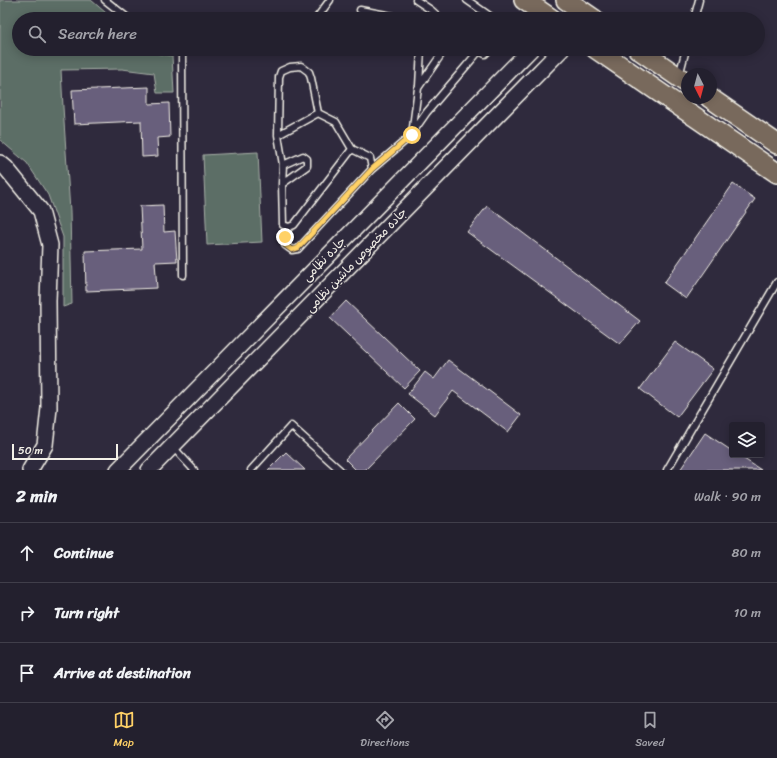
<!DOCTYPE html>
<meta charset="utf-8">
<style>
body{margin:0;font-family:Sriracha,"Playpen Sans Arabic",sans-serif;background:#2f2d3a;color:#f1f3f6}
.controls{position:absolute;right:12px;bottom:12px;display:grid;overflow:hidden;border-radius:4px;box-shadow:0 2px 10px #0003}
.controls button{width:36px;height:36px;display:grid;place-items:center;padding:0;border:0;border-bottom:1px solid #403e4a;background:#23202e;color:#f1f3f6;font:20px sans-serif}
.compass{position:absolute;left:681px;top:68px;width:36px;height:36px;border-radius:50%;background:#23202e;box-shadow:0 2px 10px #0003;rotate:174deg}
.scale{position:absolute;left:12px;bottom:10px;width:106px;box-sizing:border-box;padding-left:4px;border:2px solid #f4f1e8;border-top:0;font-size:11px;line-height:14px;white-space:nowrap;color:#f4f1e8;-webkit-text-stroke:3px #2f2a3d;paint-order:stroke}
.stop{position:absolute;width:12px;height:12px;margin:-9px;border:3px solid #ffd166;border-radius:50%;background:#fff}
.stop.end{background:#ffd166;border-color:#fff;box-shadow:0 1px 4px #0008}
.list{margin:0;padding:0;list-style:none}
h2{display:flex;justify-content:space-between;align-items:center;height:52px;margin:0;padding:0 16px;font-size:17px}
h2 small{font-size:13px;font-weight:400;color:#a3a3aa}
.list li{display:grid;grid-template-columns:26px 1fr auto;gap:12px;align-items:center;box-sizing:border-box;height:60px;padding:0 16px;border-top:1px solid #403e4a}
.list b{display:block;font-size:15px;white-space:nowrap}
.list em{font-size:13px;font-style:normal;color:#a3a3aa}
.icon{flex:none;width:22px;height:22px;fill:none;stroke:currentColor;stroke-width:2;stroke-linecap:round;stroke-linejoin:round}
.map{position:relative;flex:none;width:777px;height:470px;overflow:hidden}
.search{position:absolute;background:#23202e;box-shadow:0 2px 10px #0003;left:12px;right:12px;top:12px;height:44px;display:flex;align-items:center;gap:10px;box-sizing:border-box;padding:0 14px;border-radius:22px;color:#a3a3aa;font-size:15px}
.sheet{height:232px;background:#23202e}
nav{display:flex;justify-content:space-around;align-items:center;box-sizing:border-box;height:56px;border-top:1px solid #403e4a;background:#23202e;font-size:11px;color:#a3a3aa}
nav a{display:grid;justify-items:center;gap:2px}
nav .on{color:#ffd166}
.map>svg:first-child{display:block}
</style>
<div class="map">
<svg width="777" height="470" viewBox="0 0 777 470">
<rect width="100%" height="100%" fill="#2f2a3d"/>
<filter id="ink" filterUnits="userSpaceOnUse"><feTurbulence type="fractalNoise" baseFrequency=".025" numOctaves="2"/><feDisplacementMap in="SourceGraphic" scale="8" xChannelSelector="R" yChannelSelector="G"/><feConvolveMatrix kernelMatrix="1 2 1 2 8 2 1 2 1" color-interpolation-filters="sRGB"/></filter>
<g filter="url(#ink)">
<!-- green -->
<path fill="#5b6e66" stroke="#a8b0a7" d="M0,0H91L113,19H19V49H145L148,52L172,56L174,93H157L154,73L122,69L61,70L63,107L70,211L72,304L63,307V237L48,195L27,163L0,140Z
M258,152L262,242L207,245L203,155Z"/>
<!-- building -->
<path fill="#685e7c" stroke="#f4f1e8" d="M149,87V104L169,103L170,137L157,138L158,156L142,157L141,121L74,124L72,90Z
M733,184L755,199L686,299L664,283Z
M163,205L164,232L175,231L177,261L155,262L157,288L86,291L85,251L142,249L140,206Z
M487,206L640,321L620,344L467,232Z
M346,301L420,371L404,388L330,318Z
M675,342L713,369L677,417L640,389Z
M448,360L521,415L508,432L453,391L435,415L408,394L425,372L434,379Z
M399,403L415,419L365,470H356L345,459Z
M705,433L732,451V455H738L761,470H680Z
M286,452L305,470H268Z"/>
<g fill="none" stroke-linecap="round" stroke-linejoin="round">
<!-- service casing -->
<g stroke="#f4f1e8" stroke-width="9">
<path id="service" d="M105,0L129,19
M416,0L431,10L441,19
M467,0L494,19
M360,10L408,19
M316,19L330,0
M694,19L699,0
M182,49L183,275
M476,49L479,51L485,54L490,49
M679,76L686,49
M419,86L421,49
M413,132L427,112L479,51
M278,135L318,113
M372,169L412,135L418,88L445,49
M282,184L307,166V159L303,156L283,165
M289,227L285,237V245L292,250L298,249L372,169L370,158L352,149L336,122L318,113L311,78L309,72L301,66L290,67L281,71L279,77L278,135L283,165L282,184L283,225L289,227L294,225L352,149
M172,446L194,470
M251,470L291,426L340,470
M667,470L777,282"/>
</g>
<!-- tertiary casing -->
<g stroke="#f4f1e8" stroke-width="18">
<path id="tertiary" d="M0,163L6,168L41,211L50,245L48,301L49,408L45,445L30,470
M118,470L531,49
M149,470L562,49"/>
</g>
<!-- primary casing -->
<g stroke="#f4f1e8" stroke-width="22">
<path id="primary" d="M524,0L552,19
M566,0L594,19
M596,49L777,173
M638,49L687,83
M710,98L777,144"/>
</g>
<!-- service -->
<use href="#service" stroke="#2f2a3d" stroke-width="6"/>
<!-- tertiary -->
<use href="#tertiary" stroke="#2f2a3d" stroke-width="15"/>
<!-- primary -->
<use href="#primary" stroke="#78695c" stroke-width="19"/>
</g>
</g>
<g fill="none" stroke-linecap="round" stroke-linejoin="round" filter="url(#ink)">
<!-- route -->
<path stroke="#ffd166" stroke-width="5" d="M285,237V245L292,250L298,248L372,169L412,135"/>
</g>
<g text-anchor="middle" stroke-width="3" stroke-linejoin="round" paint-order="stroke">
<!-- street labels -->
<g font-size="12" fill="#f4f1e8" stroke="#2f2a3d">
<text transform="translate(324 259) rotate(-46)" y="4">جاده نظامی</text>
<text transform="translate(356 260) rotate(-46)" y="4">جاده مخصوص ماشین نظامی</text>
</g>
</g>
</svg>
<div class="controls">
<button><svg class="icon" aria-label="layers" viewBox="0 0 24 24"><path d="M12 4l9 5-9 5-9-5zM3 14l9 5 9-5"/></svg></button>
</div>
<svg class="compass" viewBox="-18 -18 36 36"><path d="M0-13l5 13h-10z" fill="#e53935"/><path d="M0 13l5-13h-10z" fill="#a3a3aa"/></svg>
<div class="scale">50 m</div>
<div class="stop" style="left:412px;top:135px"></div>
<div class="stop end" style="left:285px;top:237px"></div>
<div class="search"><svg class="icon" aria-label="search" viewBox="0 0 24 24"><circle cx="10" cy="10" r="6"/><path d="M15 15l6 6"/></svg>Search here</div>
</div>
<section class="sheet">
<h2>2 min<small>Walk · 90 m</small></h2>
<ul class="list">
<li><svg class="icon" aria-label="ahead" viewBox="0 0 24 24"><path d="M12 20V5M6 11l6-6 6 6"/></svg><div><b>Continue</b></div><em>80 m</em></li>
<li><svg class="icon" aria-label="right" viewBox="0 0 24 24"><path d="M7 20v-9h11M14 6l5 5-5 5"/></svg><div><b>Turn right</b></div><em>10 m</em></li>
<li><svg class="icon" aria-label="arrive" viewBox="0 0 24 24"><path d="M6 21V4h12l-3 4 3 4H6"/></svg><div><b>Arrive at destination</b></div></li>
</ul>
</section>
<nav>
<a class="on"><svg class="icon" aria-label="map" viewBox="0 0 24 24"><path d="M3 6l6-2 6 2 6-2v14l-6 2-6-2-6 2zM9 4v14M15 6v14"/></svg>Map</a>
<a><svg class="icon" aria-label="directions" viewBox="0 0 24 24"><path d="M12 3l9 9-9 9-9-9zM9 14v-3h6M13 9l2 2-2 2"/></svg>Directions</a>
<a><svg class="icon" aria-label="saved" viewBox="0 0 24 24"><path d="M7 4h10v16l-5-4-5 4z"/></svg>Saved</a>
</nav>
